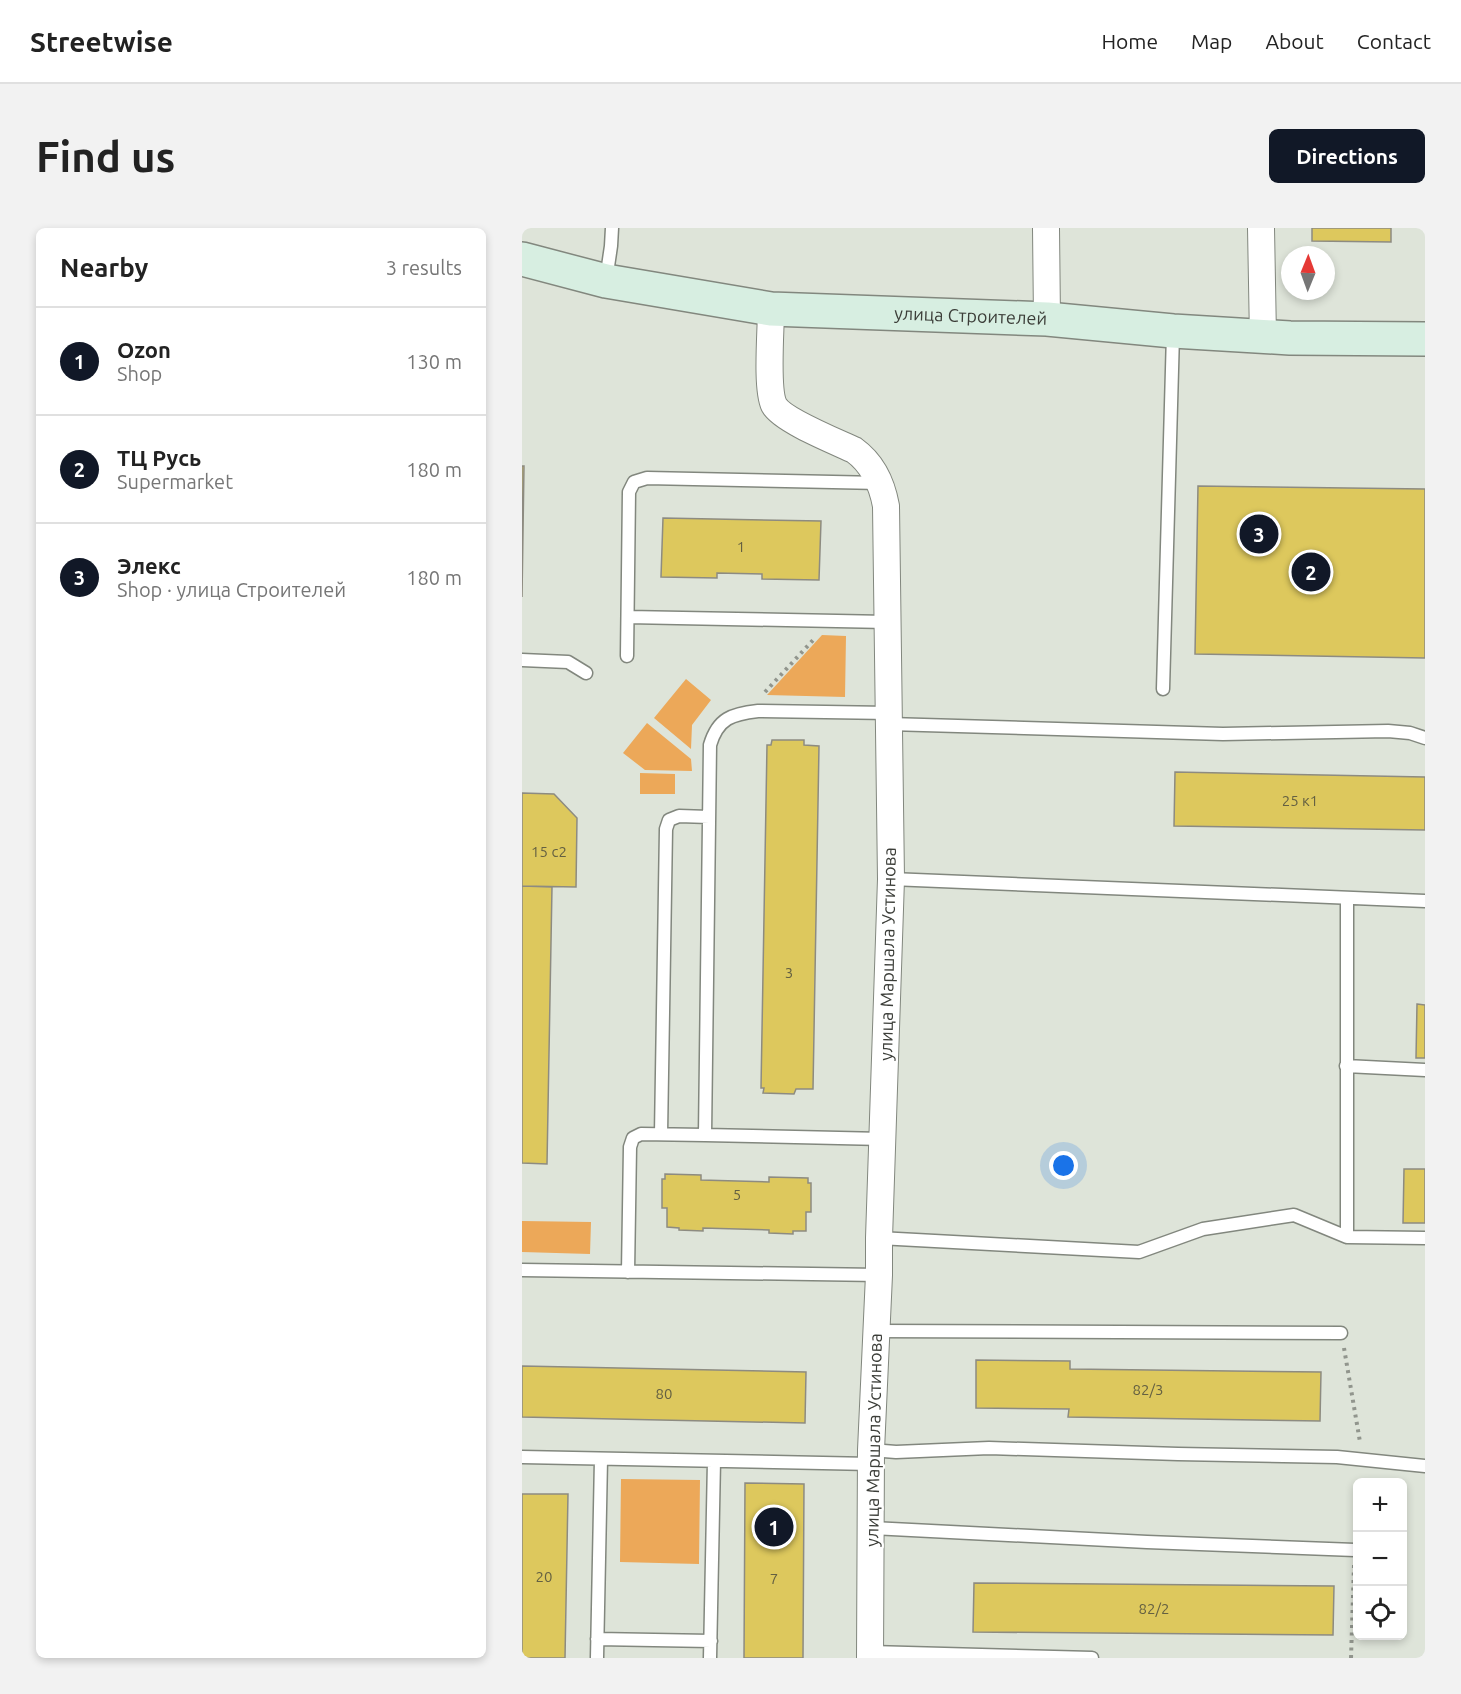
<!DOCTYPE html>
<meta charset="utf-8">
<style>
body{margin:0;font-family:Ubuntu,sans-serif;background:#f2f2f2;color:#222}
.controls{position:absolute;right:18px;bottom:18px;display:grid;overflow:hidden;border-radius:9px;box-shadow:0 3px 9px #0003}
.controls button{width:54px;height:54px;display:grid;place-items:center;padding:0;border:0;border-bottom:2px solid #e0e0e0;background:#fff;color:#222;font:30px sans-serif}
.compass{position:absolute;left:759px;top:18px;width:54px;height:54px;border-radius:50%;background:#fff;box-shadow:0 3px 9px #0003;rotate:1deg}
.you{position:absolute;left:542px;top:938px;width:21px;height:21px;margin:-15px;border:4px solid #fff;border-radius:50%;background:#1a73e8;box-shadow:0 0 0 9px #1a73e833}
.badge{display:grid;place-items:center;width:39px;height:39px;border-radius:50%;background:#111827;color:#fff;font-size:20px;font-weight:700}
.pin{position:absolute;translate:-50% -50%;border:3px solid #fff;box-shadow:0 2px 6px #0006}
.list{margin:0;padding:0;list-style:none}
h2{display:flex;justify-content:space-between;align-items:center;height:78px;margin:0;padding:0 24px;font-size:26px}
h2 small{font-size:20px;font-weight:400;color:#767676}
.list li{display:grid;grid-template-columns:39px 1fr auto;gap:18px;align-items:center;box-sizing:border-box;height:108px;padding:0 24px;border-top:2px solid #e0e0e0}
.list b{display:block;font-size:22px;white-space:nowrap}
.list p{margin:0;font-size:20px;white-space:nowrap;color:#767676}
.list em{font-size:20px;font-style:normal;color:#767676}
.icon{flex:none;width:33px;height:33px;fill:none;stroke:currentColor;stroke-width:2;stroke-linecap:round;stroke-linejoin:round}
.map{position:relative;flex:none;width:903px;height:1430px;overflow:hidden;border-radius:9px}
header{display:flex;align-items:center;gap:36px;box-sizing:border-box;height:84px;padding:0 30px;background:#fff;border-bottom:2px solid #e0e0e0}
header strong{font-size:28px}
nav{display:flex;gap:33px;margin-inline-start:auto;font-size:21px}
.intro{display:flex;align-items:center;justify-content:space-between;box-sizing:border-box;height:144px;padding:0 36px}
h1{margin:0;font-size:42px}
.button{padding:15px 27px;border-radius:9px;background:#111827;color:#fff;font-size:21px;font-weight:700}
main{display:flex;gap:36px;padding:0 36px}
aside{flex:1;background:#fff;border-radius:9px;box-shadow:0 3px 9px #0003}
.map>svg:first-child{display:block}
</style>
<header>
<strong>Streetwise</strong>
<nav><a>Home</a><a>Map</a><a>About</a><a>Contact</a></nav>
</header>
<div class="intro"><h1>Find us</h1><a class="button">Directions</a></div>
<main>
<aside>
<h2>Nearby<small>3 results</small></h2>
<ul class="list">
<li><span class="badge">1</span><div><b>Ozon</b><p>Shop</p></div><em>130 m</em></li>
<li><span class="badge">2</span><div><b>ТЦ Русь</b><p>Supermarket</p></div><em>180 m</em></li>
<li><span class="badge">3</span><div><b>Элекс</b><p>Shop · улица Строителей</p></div><em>180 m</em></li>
</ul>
</aside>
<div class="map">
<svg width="903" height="1430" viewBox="0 0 903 1430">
<rect width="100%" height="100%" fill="#dee4d9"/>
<!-- green -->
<path fill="#eca859" d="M300,407L324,408L323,469L245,467Z
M164,451L189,472L170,497L169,521L132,490Z
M125,495L169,531L170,543L123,542L101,525Z
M118,545L153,546V566H118Z
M0,993L69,994L68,1026L0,1024Z
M99,1251L178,1252L177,1336L98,1334Z"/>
<!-- building -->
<path fill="#ddc85d" stroke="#8d8b81" stroke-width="1.5" d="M790,0H869V14L790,13Z
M0,238H2L0,369Z
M676,258L903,261V430L673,426Z
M141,290L299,293L297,352L240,351V346L195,345V350L139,349Z
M250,512H282V517L297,518L291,861H274L272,866L241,865L242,860H239L245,517H249Z
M653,544L903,549V602L652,598Z
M0,565L32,566L55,590L54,659L0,658Z
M0,658L30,659L25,936L0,935Z
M895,776L903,777V830H894Z
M882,941H903V995H881Z
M143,946L179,947V952L247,954V949L286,950V955H289V984H284V1003H271V1006L247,1005V1002L181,1000V1003L157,1002V1000L145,999V980H140V951H143Z
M454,1132L548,1133V1141L799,1144L798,1193L546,1189L547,1181L454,1180Z
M0,1138L284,1144L283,1195L0,1189Z
M223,1255L282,1256L281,1430H222Z
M0,1266H46L43,1430H0Z
M452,1355L812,1358L811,1407L451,1404Z"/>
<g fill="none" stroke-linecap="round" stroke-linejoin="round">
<!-- lane casing -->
<g stroke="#82877e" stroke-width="15">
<path id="lane" d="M84,52L89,18L90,0
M106,389L365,394
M105,428L107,264L112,254L125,250L358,255
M0,432L46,434L64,445
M641,461L651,106
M367,496L701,506L866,503L888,505L903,510
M369,651L903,673
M824,838L903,842
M139,906L144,601L147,592L157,588L187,589
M183,907L361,911
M825,1009V670
M357,1010L617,1024L681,1001L772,987L825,1009L903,1010
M0,1042L357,1047
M106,1044L108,919L111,910L119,906L183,907L188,517C196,490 210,486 236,483L367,485
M354,1103L819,1105
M349,1222L374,1224L467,1220L656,1226L815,1229L903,1238
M0,1229L349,1236
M350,1300L625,1314L833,1322
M75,1411L189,1413
M349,1424L570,1430
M75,1430L79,1231
M188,1430L192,1233"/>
</g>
<!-- street casing -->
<g stroke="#82877e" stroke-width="28">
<path id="street" d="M524,0L525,91
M739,0L741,109
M249,81C249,102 244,160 252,177C260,192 315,214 332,222C350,235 360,256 364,278L369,651L357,1010V1047L349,1222L348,1430"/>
</g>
<!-- secondary casing -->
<g stroke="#82877e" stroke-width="36">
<g id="secondary">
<path id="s1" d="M0,31L84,53L249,81L525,91L651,103L768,110L903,111"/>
</g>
</g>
<!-- path -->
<path stroke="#91958d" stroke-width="4" stroke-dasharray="3 4.5" stroke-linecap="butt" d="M243,464L293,410
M822,1120L838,1214
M834,1306L836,1292
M829,1430L832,1337"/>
<!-- lane -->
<use href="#lane" stroke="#fff" stroke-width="12"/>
<!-- street -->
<use href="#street" stroke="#fff" stroke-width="26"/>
<!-- secondary -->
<use href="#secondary" stroke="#d7eee1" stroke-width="33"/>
</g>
<g text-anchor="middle" stroke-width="4.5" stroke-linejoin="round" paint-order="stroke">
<!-- number labels -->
<g font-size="15" fill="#646042">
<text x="219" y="324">1</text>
<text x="778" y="578">25 к1</text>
<text x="27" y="629">15 с2</text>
<text x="267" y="750">3</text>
<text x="215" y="972">5</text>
<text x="626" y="1167">82/3</text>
<text x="142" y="1171">80</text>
<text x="22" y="1354">20</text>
<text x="252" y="1356">7</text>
<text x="632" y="1386">82/2</text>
</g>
<!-- street labels -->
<g font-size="18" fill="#3c3e39" stroke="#fff">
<text dy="6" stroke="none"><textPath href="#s1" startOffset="454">улица Строителей</textPath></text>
<text transform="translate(366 726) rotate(-89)" y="6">улица Маршала Устинова</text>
<text transform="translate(352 1212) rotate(-89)" y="6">улица Маршала Устинова</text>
</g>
</g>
</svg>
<div class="controls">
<button>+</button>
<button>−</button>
<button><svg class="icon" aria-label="locate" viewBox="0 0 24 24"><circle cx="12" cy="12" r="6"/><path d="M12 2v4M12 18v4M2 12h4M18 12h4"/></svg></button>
</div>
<svg class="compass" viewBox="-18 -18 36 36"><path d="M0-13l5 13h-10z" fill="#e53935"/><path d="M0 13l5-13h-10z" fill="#767676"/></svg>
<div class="you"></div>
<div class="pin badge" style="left:252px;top:1299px">1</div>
<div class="pin badge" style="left:789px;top:344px">2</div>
<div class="pin badge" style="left:737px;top:306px">3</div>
</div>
</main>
